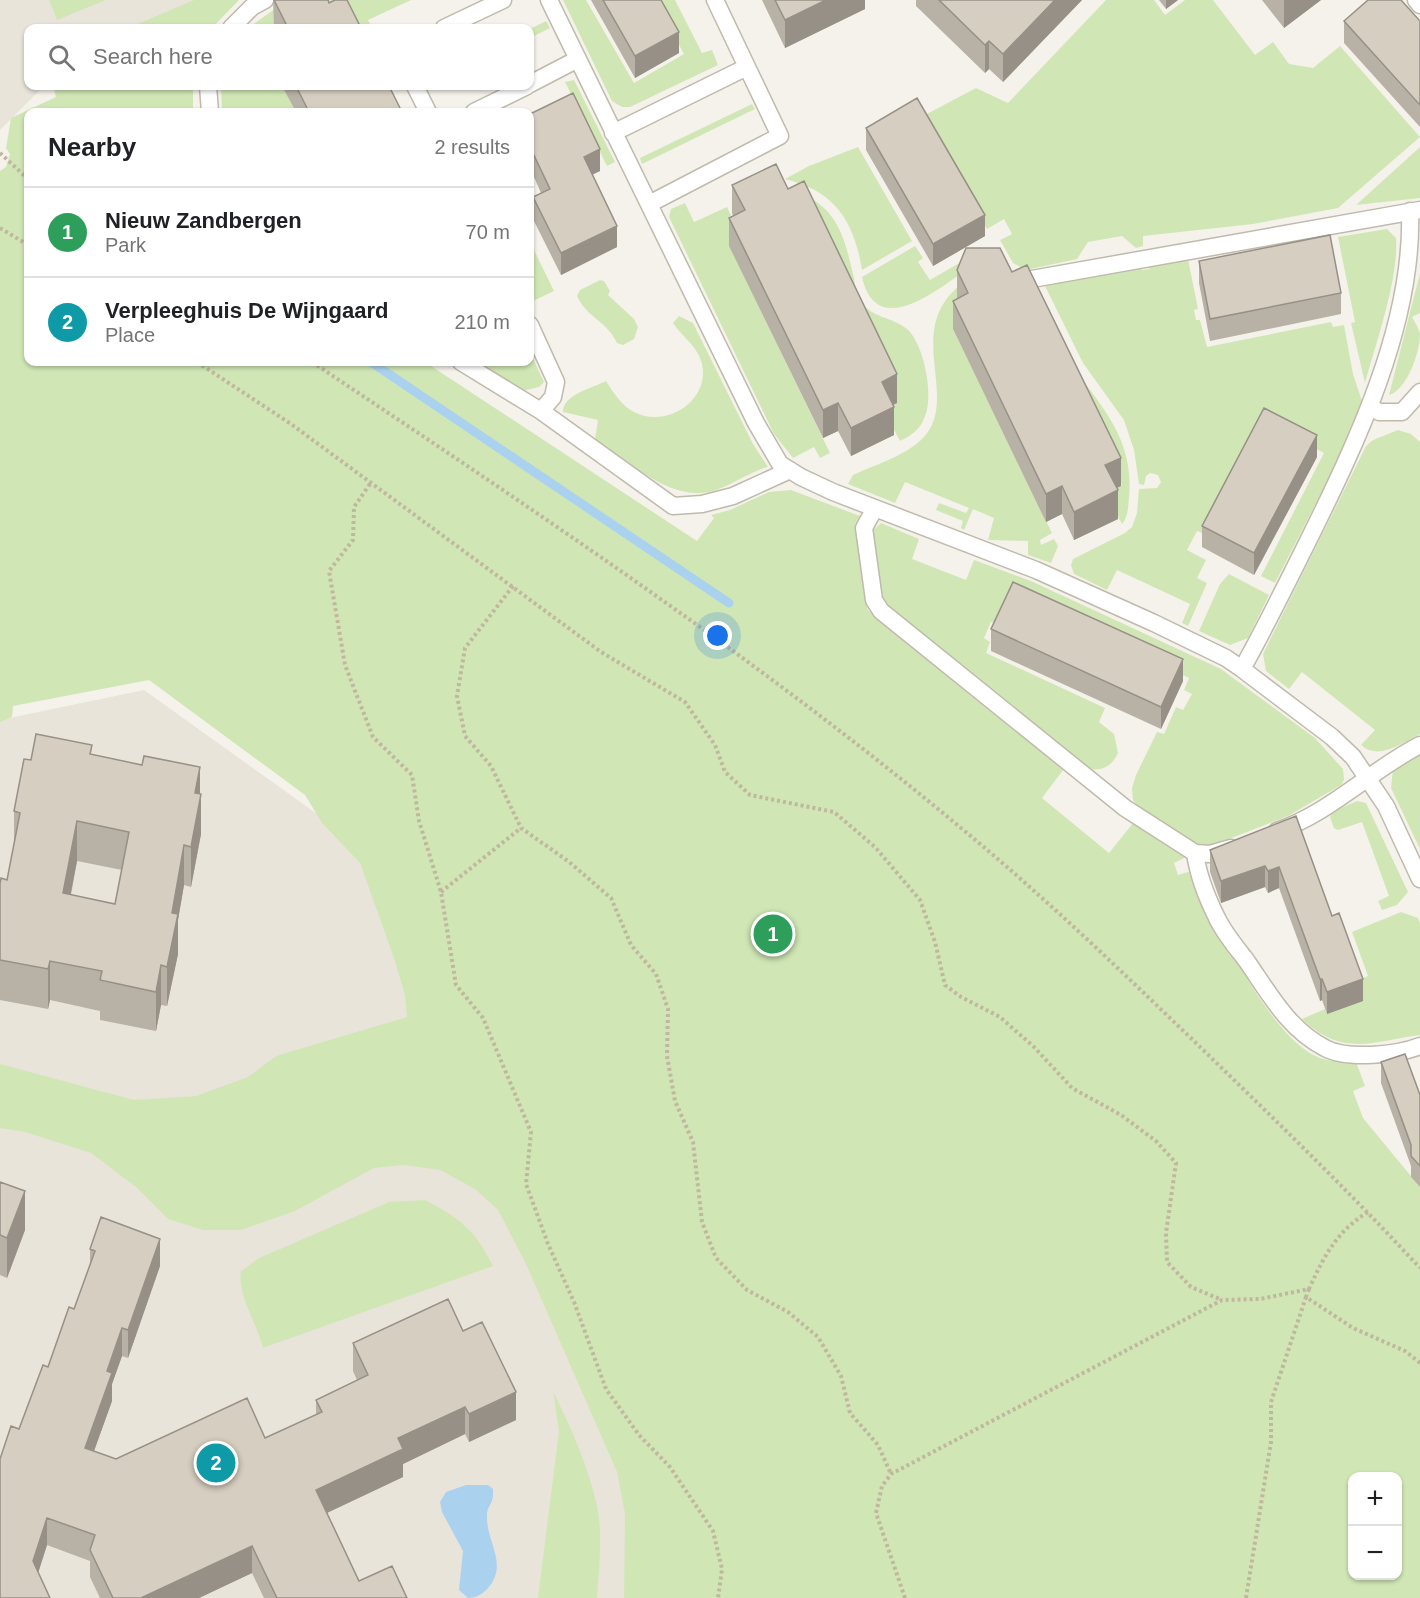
<!DOCTYPE html>
<meta charset="utf-8">
<style>
body{margin:0;font-family:Arial,sans-serif;background:#f2f2f2;color:#202124}
.controls{position:absolute;right:18px;bottom:18px;display:grid;overflow:hidden;border-radius:12px;box-shadow:0 2px 4px #0004}
.controls button{width:54px;height:54px;display:grid;place-items:center;padding:0;border:0;border-bottom:2px solid #e0e0e0;background:#fff;color:#202124;font:30px sans-serif}
.you{position:absolute;left:718px;top:636px;width:21px;height:21px;margin:-15px;border:4px solid #fff;border-radius:50%;background:#1a73e8;box-shadow:0 0 0 9px #1a73e833}
.badge{display:grid;place-items:center;width:39px;height:39px;border-radius:50%;background:#7c3aed;color:#fff;font-size:20px;font-weight:700}
.pin{position:absolute;translate:-50% -50%;border:3px solid #fff;box-shadow:0 2px 6px #0006}
.list{margin:0;padding:0;list-style:none}
h2{display:flex;justify-content:space-between;align-items:center;height:78px;margin:0;padding:0 24px;font-size:26px}
h2 small{font-size:20px;font-weight:400;color:#757577}
.list li{display:grid;grid-template-columns:39px 1fr auto;gap:18px;align-items:center;box-sizing:border-box;height:90px;padding:0 24px;border-top:2px solid #e0e0e0}
.list b{display:block;font-size:22px;white-space:nowrap}
.list p{margin:0;font-size:20px;white-space:nowrap;color:#757577}
.list em{font-size:20px;font-style:normal;color:#757577}
.icon{flex:none;width:33px;height:33px;fill:none;stroke:currentColor;stroke-width:2;stroke-linecap:round;stroke-linejoin:round}
.map{position:relative;flex:none;width:1420px;height:1598px;overflow:hidden}
.search{position:absolute;background:#fff;box-shadow:0 2px 4px #0004;left:24px;top:24px;width:510px;height:66px;display:flex;align-items:center;gap:15px;box-sizing:border-box;padding:0 21px;border-radius:12px;color:#757577;font-size:22px}
.panel{position:absolute;background:#fff;box-shadow:0 2px 4px #0004;left:24px;top:108px;width:510px;height:258px;border-radius:12px}
.map>svg:first-child{display:block}
</style>
<div class="map">
<svg width="1420" height="1598" viewBox="0 0 1420 1598">
<rect width="100%" height="100%" fill="#f5f2eb"/>
<!-- residential -->
<path fill="#e9e4d9" d="M0,0H205L142,28H28V86H44L0,130Z
M144,690L359,844L676,1598H0V720Z"/>
<!-- green -->
<path fill="#d0e7b5" fill-rule="evenodd" d="M49,0H106L57,20Z
M194,0H239L212,28H128Z
M307,0H411L368,20L372,28H347Z
M563,0H586L634,83L684,54L654,0H675L702,53L712,50L718,65L630,107H622L612,101Z
M1106,0H1154L1165,15L1185,0H1213L1255,55L1273,42L1289,64L1313,68L1340,46L1420,137L1338,208L1253,224L1143,236V246L1136,248L1122,236L1088,242L1077,259L1026,270L1013,263L1000,240L1012,234L1004,219L987,229L923,116L976,88L1008,103Z
M279,6L273,28H248Z
M546,21L550,28L530,38V29Z
M574,80L615,162L607,166L565,82Z
M53,86H193V112H28V362H425L697,541L714,518L711,515L730,510L769,492L791,490L860,516L855,524L868,610L1063,770L1042,798L1109,853L1133,823L1183,854L1184,858L1174,863L1178,875L1191,871C1215,919 1269,1039 1320,1058C1331,1062 1344,1062 1356,1062L1365,1086L1353,1091L1363,1118L1420,1187V1598H624L625,1514L617,1472L526,1264L498,1210L475,1189L440,1170L404,1165L374,1168L295,1211L241,1230H203L168,1219L136,1187L91,1153L25,1132L0,1128V1064L134,1100L196,1096L248,1077L276,1056L407,1017L405,995L395,961L360,863L322,823L305,795L149,680L13,706L12,717L0,722V171L6,167L10,154L6,148L11,118L56,97ZM1352,1476H1398V1576H1352Z
M221,86H283L296,112H222Z
M752,104L755,109L642,164L640,158Z
M858,147L912,241L862,270C854,221 835,191 785,179L809,166Z
M1420,147V198L1356,205Z
M805,195C839,212 845,240 853,274C855,283 856,293 860,301C871,318 893,317 907,329C924,344 934,395 925,416C921,429 911,436 900,441L883,409Z
M685,203L694,222L727,207L742,238L729,245L830,453L820,458L814,447L793,458L774,434L669,217L671,209Z
M1387,229L1396,238C1399,278 1376,343 1365,383L1351,323L1355,322L1338,237Z
M530,242L554,291L533,301L530,295Z
M915,246L923,258L918,262L930,280L961,262L966,270C936,291 876,340 862,277Z
M1188,259L1198,309L1194,310L1196,320H1200L1207,347L1331,322L1333,327L1344,325L1353,374L1363,404L1338,460L1275,583L1261,576L1324,453L1296,438L1202,533L1197,531L1187,550L1206,560L1197,578L1207,583L1188,626L1182,623L1190,604L1117,570L1107,590L1074,574L1071,565L1073,559L1125,533L1132,527L1137,513L1139,489L1157,488L1161,482L1158,475L1150,473L1146,476L1144,485L1139,484L1134,450L1124,420L1083,363L1045,286L1141,267L1142,270L1149,269L1148,266Z
M1420,273V313L1412,317C1415,322 1419,329 1420,334C1420,352 1407,390 1389,395Z
M600,280L604,281L610,291L608,295L634,319L638,327L634,339L623,345L617,343C606,320 588,319 577,296L580,290Z
M959,286L953,329L1052,533L1040,540L1041,545L1054,539L1058,546L1051,563L1028,555V541L988,540L994,518L973,509L964,530L961,528L963,521L936,510L939,503L966,513L969,508L905,482L895,503L848,484L853,475C874,465 905,456 922,439C962,399 903,333 959,286Z
M1027,293C1045,321 1061,352 1081,378C1110,416 1134,447 1129,498C1128,508 1128,517 1122,524L1108,497L1103,494L1122,485Z
M679,316L693,323L753,444L768,467C749,472 732,485 713,491C671,503 628,461 595,439L598,420L563,412C563,394 593,388 606,381C613,392 622,406 634,412C666,429 710,401 702,364C698,346 682,337 673,323Z
M530,352L544,382L539,387L522,391L478,362H530Z
M1398,430L1411,434L1420,442V734C1402,743 1379,761 1361,745L1375,730L1302,672L1289,689L1266,671L1263,654L1366,446L1373,440Z
M881,523L919,539L912,559L966,580L974,560L1031,581L1221,669L1315,738L1343,769L1344,780L1341,785L1288,816L1211,846L1197,845L1140,810L1133,800L1132,788L1136,775L1157,732L1164,734L1176,707L1183,710L1192,694L1184,690L1189,678L1010,596L998,623L991,622L984,638L990,642L986,653L1105,708L1099,722L1114,734L1118,753C1112,766 1103,771 1089,769L887,606L880,593L872,531Z
M1229,574L1269,595L1248,638L1230,645L1199,631L1220,584Z
M1420,755V849L1391,788L1393,768Z
M1357,801L1366,803L1408,892L1397,905L1382,910L1378,901L1389,896L1362,822L1338,830L1334,828L1330,817L1332,812Z
M1401,912L1418,918L1420,923V1035C1371,1042 1342,1057 1302,1019L1325,1009L1327,1014L1356,981L1368,976L1352,932Z
M425,1200C460,1218 476,1231 493,1266L263,1348C257,1323 237,1295 241,1271L259,1258L389,1202Z
M553,1391C571,1428 588,1465 597,1506C603,1535 599,1569 597,1598H538L559,1431Z"/>
<!-- water -->
<path fill="#aad2ef" d="M466,1485H488L493,1489C494,1506 487,1504 487,1516C486,1542 509,1564 488,1588C483,1594 476,1598 468,1598L459,1590L463,1551L442,1512L440,1502L446,1492Z"/>
<g fill="none" stroke-linecap="round" stroke-linejoin="round">
<!-- stream -->
<path stroke="#aad2ef" stroke-width="9" d="M371,362L729,603"/>
<!-- lane casing -->
<g stroke="#c0baad" stroke-width="19">
<path id="lane" d="M549,0L756,423L780,464L801,477L833,492L1036,570L1154,623L1226,658L1242,669L1332,737L1353,757L1386,806L1420,879
M1416,0L1420,5
M231,28L252,7L265,0
M444,28L503,0
M530,84L578,59
M208,86L210,112
M415,86L428,112
M474,112L527,86
M613,133L747,67L715,0
M649,204L780,136L747,67
M1032,279L1420,210
M530,325L556,382L553,397L541,411
M461,362L541,411L673,506L702,504L733,496L790,470
M1371,407L1379,412H1402L1420,392
M875,508L864,528L874,600L881,611L1125,808L1195,853L1210,854L1231,848
M1242,669C1265,628 1286,585 1307,543C1356,444 1414,324 1410,211
M1277,831C1330,813 1371,770 1420,745
M1195,853C1198,875 1207,898 1217,918C1224,933 1236,947 1246,960C1269,993 1288,1029 1325,1048C1347,1060 1397,1055 1420,1046"/>
</g>
<!-- path -->
<path stroke="#c1b69f" stroke-width="4" stroke-dasharray="3 3" stroke-linecap="butt" d="M0,153L28,179
M0,228L28,245
M197,362L291,424L601,652L685,702L715,745L725,772L750,795L834,812L875,847L920,900L935,942L945,985L961,997L1000,1017L1034,1047L1072,1088L1121,1115L1156,1141L1176,1163L1166,1233L1167,1262L1191,1287L1222,1300
M312,362C538,513 765,663 973,838C1051,903 1123,973 1196,1043C1272,1117 1348,1190 1420,1268
M370,484L354,507L353,540L329,571L345,665L373,737L412,775L419,821L441,892L456,985L483,1018L531,1132L526,1184L548,1244L574,1302L606,1389L639,1435L670,1467L713,1531L722,1569L718,1598
M513,586L465,648L457,696L465,736L491,766L521,828L568,861L611,898L631,945L656,974L668,1009L667,1056L675,1101L693,1142L702,1222L716,1258L747,1290L788,1312L818,1337L841,1376L850,1413L878,1445L891,1474
M441,892L521,828
M1309,1289L1306,1297L1353,1328L1405,1351L1420,1363
M905,1598L876,1513L882,1486L891,1474L1222,1300L1260,1299L1309,1289C1324,1256 1337,1231 1368,1212
M1246,1598L1271,1442V1402L1306,1297"/>
<!-- lane -->
<use href="#lane" stroke="#fff" stroke-width="16"/>
</g>
<!-- wall -->
<path fill="#b8b1a5" fill-rule="evenodd" d="M273,0H328L329,3L361,28H274Z
M591,0H661L679,53L635,78Z
M762,0H865V9L785,48Z
M916,0H1082L1003,82L989,69L985,73L916,6Z
M1159,0H1178L1166,9Z
M1262,0H1321L1284,28Z
M1344,21H1420V127L1344,43Z
M282,86H389L402,112H296Z
M530,114L600,171L592,174L617,247L561,275L533,219V197L541,193L530,168Z
M866,128L985,236L933,266L866,150Z
M732,185L897,403L893,405L894,435L851,456L838,431L823,438L729,246V218L733,216L732,213Z
M1199,261L1341,293V314L1210,341L1199,283Z
M957,270L1121,486L1117,488L1118,519L1074,540L1062,514L1046,522L953,329V301L957,299Z
M1317,457L1254,575L1202,547V526Z
M991,629L1183,681L1161,729L991,651Z
M92,755L200,794L201,834L191,887L184,885L178,920V954L167,1006L161,1005L156,1031L100,1020V1011L50,1000L48,1009L0,1000V884L7,880L14,845V811L31,760ZM77,861L122,870L115,904L71,895Z
M1296,816L1363,1001L1327,1014L1322,1000L1320,1001L1279,888L1268,893L1265,887L1221,903L1210,872V850Z
M1381,1062L1420,1095V1187L1411,1177V1166L1381,1083Z
M0,1182L25,1230L7,1278L0,1275Z
M90,1249L160,1266L128,1358L122,1356L112,1384V1401L94,1451L116,1459L265,1438L316,1415V1400L357,1380L353,1371V1343L463,1331L516,1420L469,1442L465,1434L403,1464V1477L327,1513L359,1581L407,1598H264L252,1573L199,1598H100L90,1577V1561L47,1545L38,1573L0,1598L19,1429L74,1309L90,1265Z"/>
<!-- shaded-wall -->
<path fill="#969086" d="M826,0H865V9L785,48V20Z
M1055,0H1082L1003,82V54Z
M1166,0H1178L1166,9Z
M1284,0H1321L1284,28Z
M679,32V53L635,78V56Z
M989,41V69L985,73V45Z
M600,149V171L584,179V157Z
M985,215V236L933,266V244Z
M617,226V247L561,275V253Z
M897,374V403L882,410V382Z
M838,403V431L823,438V410Z
M894,407V435L851,456V428Z
M1317,435V457L1254,575V553Z
M1121,458V486L1105,493V465Z
M1062,486V514L1046,522V494Z
M1118,490V519L1074,540V512Z
M1183,659V681L1161,729V707Z
M200,767V802L201,794V834L191,887V847L195,793Z
M77,821V861L63,933V893Z
M184,845V885L178,920V954L167,1006V967L172,913Z
M1265,866V887L1221,903V881Z
M1279,867V888L1268,893V871Z
M50,961V1000L48,1009V969Z
M161,965V1005L156,1031V992Z
M1320,979H1322V1000L1320,1001Z
M1363,979V1001L1327,1014V992Z
M25,1191V1230L7,1278V1238Z
M160,1239V1266L128,1358V1330Z
M122,1328V1356L112,1384V1401L85,1476V1448L107,1371Z
M516,1392V1420L469,1442V1414Z
M465,1407V1434L403,1464V1477L316,1518V1490L398,1438Z
M47,1518V1545L33,1589V1561Z
M252,1546V1573L199,1598H141Z"/>
<!-- building -->
<path fill="#d6cec0" stroke="#969086" stroke-width="1.5" fill-rule="evenodd" d="M274,0H328L329,3L335,0H347L361,28H277L286,24Z
M603,0H661L679,32L635,56Z
M775,0H826L785,20Z
M939,0H1055L1003,54L989,41L985,45Z
M1368,0H1401L1420,21V105L1344,21Z
M296,86H389L402,112H309Z
M573,93L600,149L584,157L617,226L561,253L533,197L550,189L530,147V114Z
M917,98L985,215L933,244L866,128Z
M776,164L788,189L804,181L897,374L882,382L894,407L851,428L838,403L823,410L729,218L745,210L732,185Z
M1330,235L1341,293L1210,319L1199,261Z
M966,248H1000L1012,272L1027,265L1121,458L1105,465L1118,490L1074,512L1062,486L1046,494L953,301L968,293L957,270Z
M1264,408L1317,435L1254,553L1202,526Z
M1013,582L1183,659L1161,707L991,629Z
M36,734L92,745L90,754L142,765L144,756L200,767L195,793L201,794L191,847L184,845L172,913L178,914L167,967L161,965L156,992L100,980L102,971L50,961L48,969L0,960V884L1,878L7,880L20,813L14,811L24,759L31,760ZM77,821L129,832L115,904L63,893Z
M1296,816L1332,916L1339,913L1363,979L1327,992L1322,979H1320L1279,867L1268,871L1265,866L1221,881L1210,850Z
M1405,1054L1420,1095V1166L1411,1156V1145L1381,1062Z
M0,1182L25,1191L7,1238L0,1235Z
M101,1217L160,1239L128,1330L122,1328L107,1371L112,1373L85,1448L116,1459L247,1398L265,1438L322,1412L316,1400L368,1375L353,1343L448,1299L463,1331L482,1322L516,1392L469,1414L465,1407L398,1438L403,1449L316,1490L359,1581L392,1566L407,1598H277L252,1546L141,1598H113L90,1550L95,1535L47,1518L33,1561L50,1598H0V1459L11,1426L19,1429L43,1365L48,1367L69,1307L74,1309L95,1251L90,1249Z"/>
</svg>
<div class="controls">
<button>+</button>
<button>−</button>
</div>
<div class="you"></div>
<div class="pin badge" style="left:773px;top:934px;background:#2e9e5b">1</div>
<div class="pin badge" style="left:216px;top:1463px;background:#0f9aa8">2</div>
<div class="search"><svg class="icon" aria-label="search" viewBox="0 0 24 24"><circle cx="10" cy="10" r="6"/><path d="M15 15l6 6"/></svg>Search here</div>
<section class="panel">
<h2>Nearby<small>2 results</small></h2>
<ul class="list">
<li><span class="badge" style="background:#2e9e5b">1</span><div><b>Nieuw Zandbergen</b><p>Park</p></div><em>70 m</em></li>
<li><span class="badge" style="background:#0f9aa8">2</span><div><b>Verpleeghuis De Wijngaard</b><p>Place</p></div><em>210 m</em></li>
</ul>
</section>
</div>
